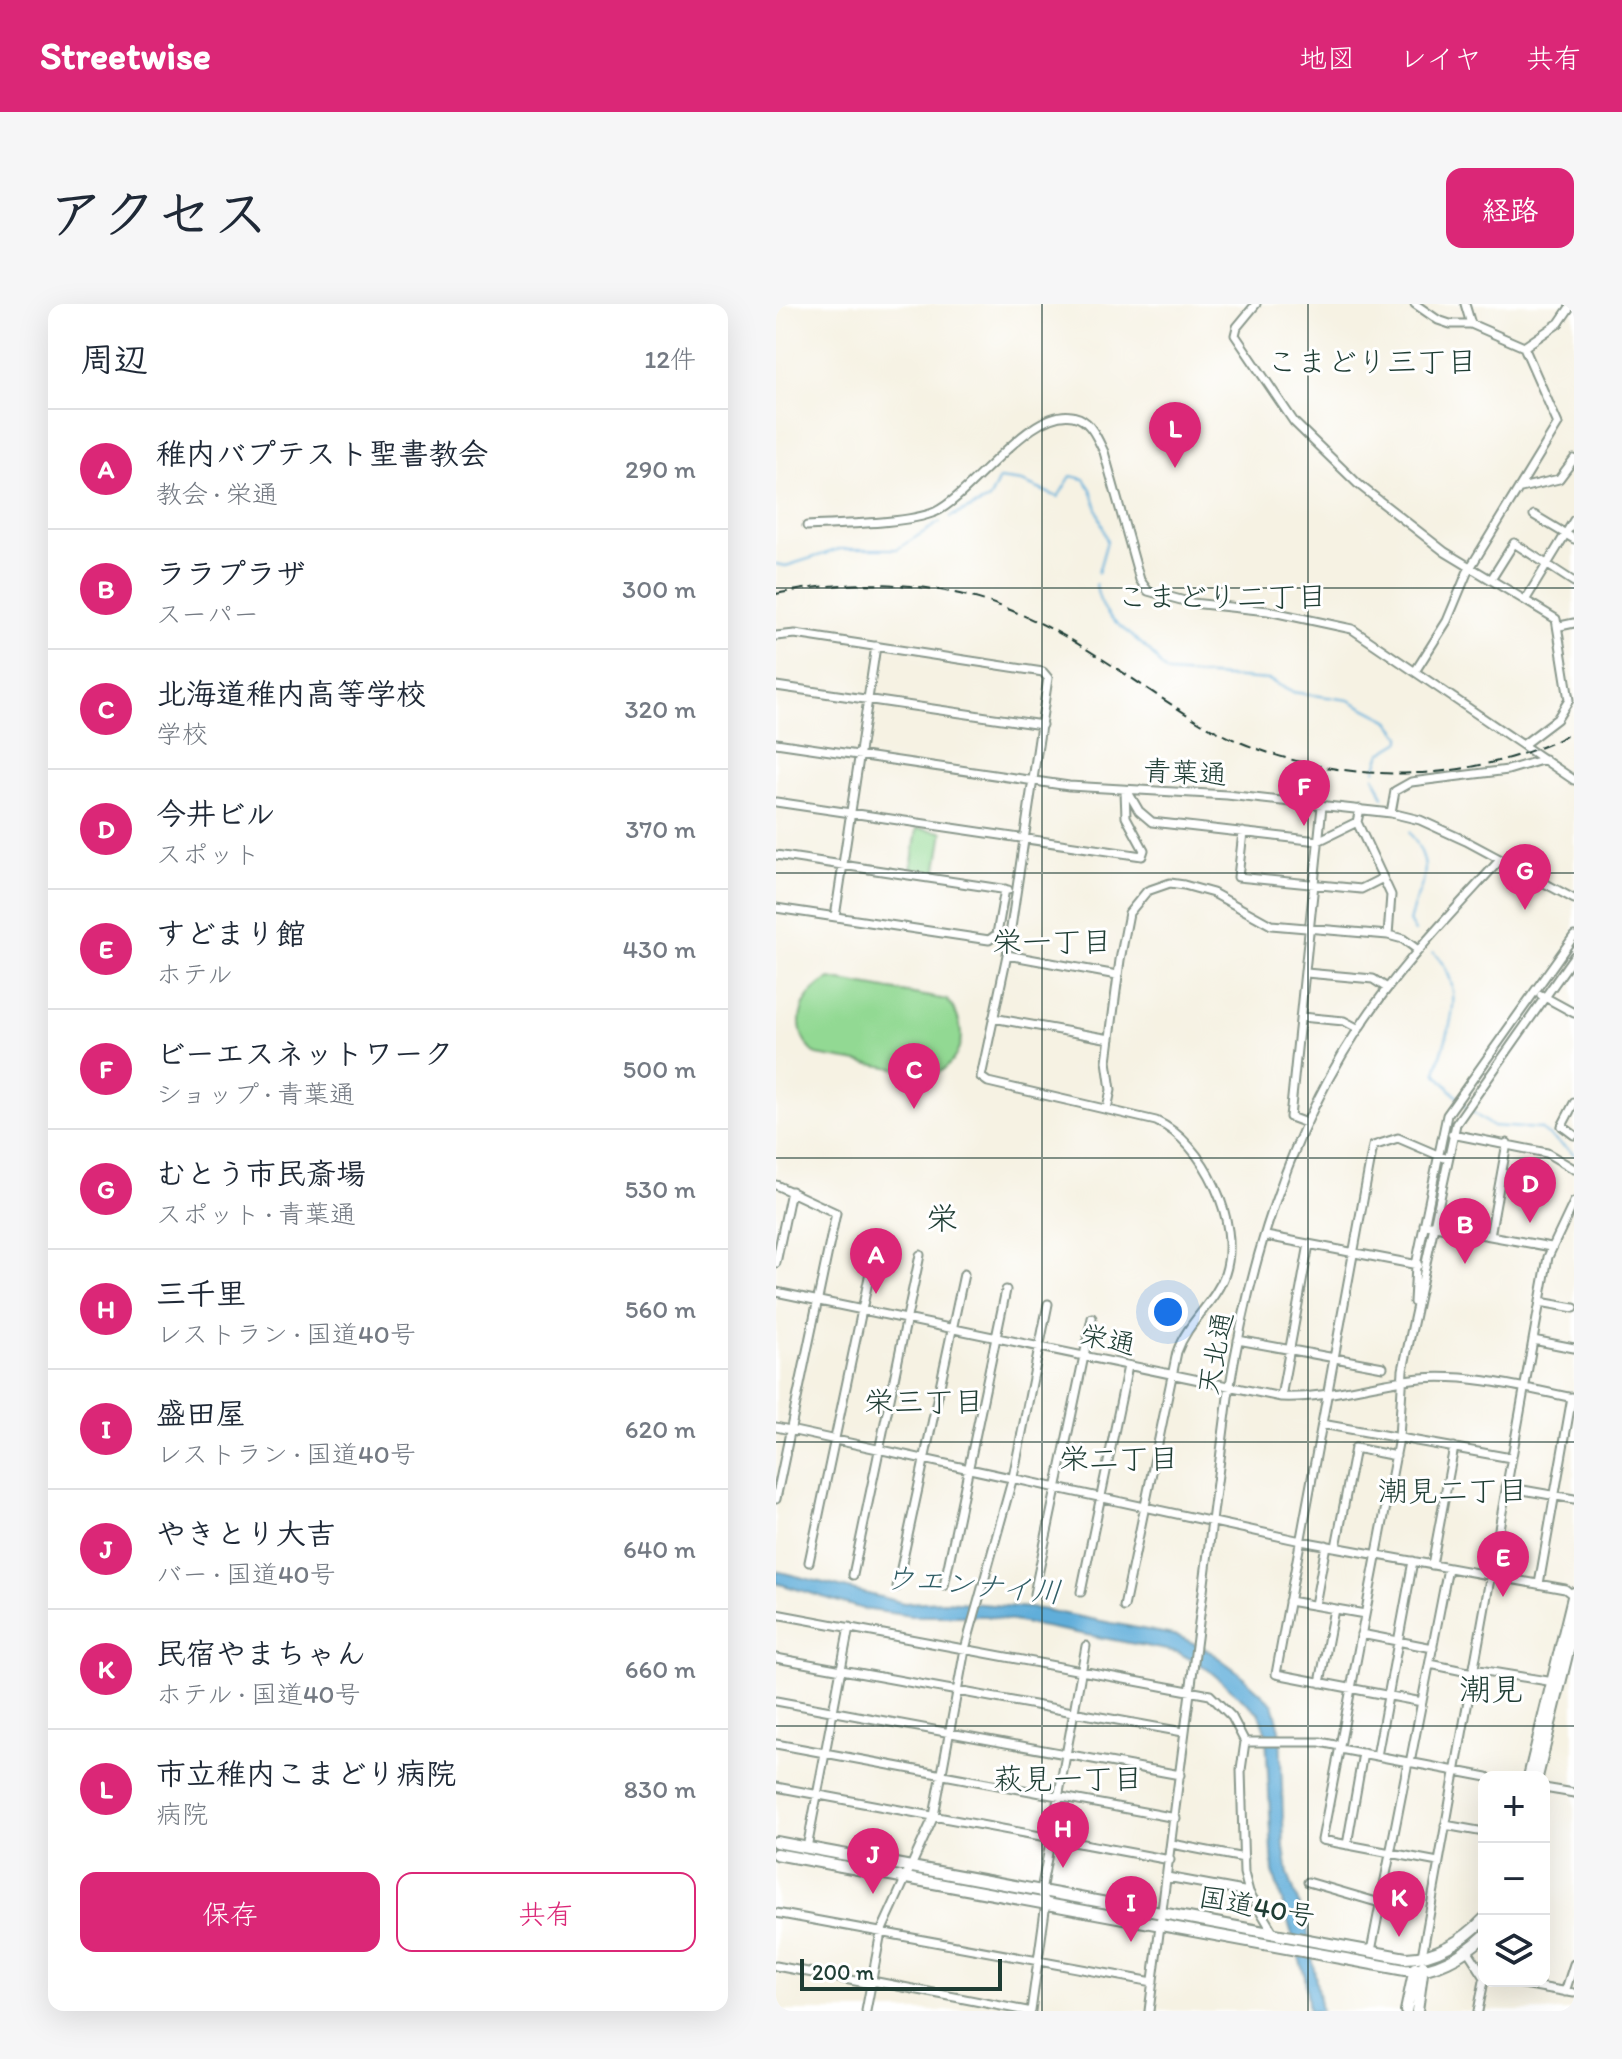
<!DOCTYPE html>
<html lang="ja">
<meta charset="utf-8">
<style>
body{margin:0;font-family:Itim,"Klee One",sans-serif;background:#f6f6f7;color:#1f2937}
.controls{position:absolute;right:24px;bottom:24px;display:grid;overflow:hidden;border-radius:16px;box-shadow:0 8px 32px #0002}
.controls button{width:72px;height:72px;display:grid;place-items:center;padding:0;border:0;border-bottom:2px solid #e0e1e3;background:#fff;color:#1f2937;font:40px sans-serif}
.scale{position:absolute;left:24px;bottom:20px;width:202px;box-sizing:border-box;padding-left:8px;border:4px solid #1f3d34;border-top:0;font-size:22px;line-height:28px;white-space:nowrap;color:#1f3d34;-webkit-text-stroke:6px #fff;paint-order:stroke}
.you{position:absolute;left:392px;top:1008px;width:28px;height:28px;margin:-20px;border:6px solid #fff;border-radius:50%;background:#1a73e8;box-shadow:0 0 0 12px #1a73e833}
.badge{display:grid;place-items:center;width:52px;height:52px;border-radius:50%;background:#db2777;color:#fff;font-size:26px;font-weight:700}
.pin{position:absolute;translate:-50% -66px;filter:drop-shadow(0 2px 4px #0008)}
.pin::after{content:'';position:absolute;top:42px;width:28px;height:24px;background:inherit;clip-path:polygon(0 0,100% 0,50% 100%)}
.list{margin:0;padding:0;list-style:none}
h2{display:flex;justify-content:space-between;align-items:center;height:104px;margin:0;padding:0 32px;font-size:34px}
h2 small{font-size:26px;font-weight:400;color:#747a83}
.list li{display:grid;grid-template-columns:52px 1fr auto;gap:24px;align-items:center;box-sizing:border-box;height:120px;padding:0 32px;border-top:2px solid #e0e1e3}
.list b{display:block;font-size:30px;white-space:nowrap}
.list p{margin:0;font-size:26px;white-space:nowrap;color:#747a83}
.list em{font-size:26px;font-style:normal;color:#747a83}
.actions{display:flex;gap:16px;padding:24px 32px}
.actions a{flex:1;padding:18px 0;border:2px solid #db2777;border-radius:16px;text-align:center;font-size:28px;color:#db2777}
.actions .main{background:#db2777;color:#fff}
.icon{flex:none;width:44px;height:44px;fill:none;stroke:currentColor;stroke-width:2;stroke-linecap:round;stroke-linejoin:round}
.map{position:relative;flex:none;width:798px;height:1707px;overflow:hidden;border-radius:16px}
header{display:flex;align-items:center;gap:48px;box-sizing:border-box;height:112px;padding:0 40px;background:#db2777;color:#fff}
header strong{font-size:38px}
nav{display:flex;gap:44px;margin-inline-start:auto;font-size:28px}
.intro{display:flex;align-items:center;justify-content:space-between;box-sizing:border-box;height:192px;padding:0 48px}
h1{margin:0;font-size:56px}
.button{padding:20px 36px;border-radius:16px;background:#db2777;color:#fff;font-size:28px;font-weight:700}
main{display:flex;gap:48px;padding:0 48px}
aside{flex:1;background:#fff;border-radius:16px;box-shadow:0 8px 32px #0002}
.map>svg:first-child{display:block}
</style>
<header>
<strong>Streetwise</strong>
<nav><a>地図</a><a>レイヤ</a><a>共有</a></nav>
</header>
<div class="intro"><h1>アクセス</h1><a class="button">経路</a></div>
<main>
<aside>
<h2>周辺<small>12件</small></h2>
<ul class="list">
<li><span class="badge">A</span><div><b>稚内バプテスト聖書教会</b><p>教会 · 栄通</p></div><em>290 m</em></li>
<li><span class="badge">B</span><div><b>ララプラザ</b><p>スーパー</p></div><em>300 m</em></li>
<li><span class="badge">C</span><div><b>北海道稚内高等学校</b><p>学校</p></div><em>320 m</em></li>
<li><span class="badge">D</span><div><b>今井ビル</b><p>スポット</p></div><em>370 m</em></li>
<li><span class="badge">E</span><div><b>すどまり館</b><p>ホテル</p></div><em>430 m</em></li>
<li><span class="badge">F</span><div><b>ビーエスネットワーク</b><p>ショップ · 青葉通</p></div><em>500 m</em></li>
<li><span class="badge">G</span><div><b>むとう市民斎場</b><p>スポット · 青葉通</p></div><em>530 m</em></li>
<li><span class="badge">H</span><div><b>三千里</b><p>レストラン · 国道40号</p></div><em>560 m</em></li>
<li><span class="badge">I</span><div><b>盛田屋</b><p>レストラン · 国道40号</p></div><em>620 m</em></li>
<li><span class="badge">J</span><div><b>やきとり大吉</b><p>バー · 国道40号</p></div><em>640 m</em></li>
<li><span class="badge">K</span><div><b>民宿やまちゃん</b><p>ホテル · 国道40号</p></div><em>660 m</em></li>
<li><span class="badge">L</span><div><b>市立稚内こまどり病院</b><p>病院</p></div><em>830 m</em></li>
</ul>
<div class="actions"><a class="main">保存</a><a>共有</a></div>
</aside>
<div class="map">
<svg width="798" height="1707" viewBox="0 0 798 1707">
<rect width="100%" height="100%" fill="#fff"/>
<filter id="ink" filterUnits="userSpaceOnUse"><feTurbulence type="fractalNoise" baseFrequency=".0125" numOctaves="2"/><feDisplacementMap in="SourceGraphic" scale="16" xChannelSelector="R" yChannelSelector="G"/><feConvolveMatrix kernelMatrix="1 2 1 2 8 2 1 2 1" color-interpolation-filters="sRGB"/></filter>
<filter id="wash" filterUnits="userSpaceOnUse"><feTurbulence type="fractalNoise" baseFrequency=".006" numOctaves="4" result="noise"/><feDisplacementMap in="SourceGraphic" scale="32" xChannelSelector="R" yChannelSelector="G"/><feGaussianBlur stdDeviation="1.8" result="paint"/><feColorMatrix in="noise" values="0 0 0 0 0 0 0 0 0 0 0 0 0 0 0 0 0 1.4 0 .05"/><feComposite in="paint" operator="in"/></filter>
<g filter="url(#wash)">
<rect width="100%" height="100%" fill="#f6f2e3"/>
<!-- green -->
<path fill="#92d993" stroke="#588b64" stroke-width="2" d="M141,524L167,528L160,570L135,566Z
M54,675L171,696C193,722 189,756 158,771L41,751C11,728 24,689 54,675Z"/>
<!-- water -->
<path fill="#60aeda" stroke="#407687" stroke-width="2" d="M0,1267L128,1299L170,1297L264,1305L402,1332L432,1346L462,1368L497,1400L504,1425L508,1544L512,1570L531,1623L545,1707H533L529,1673L497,1568L490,1430L483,1409L429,1363L401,1348L210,1312H135L87,1305L0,1279Z"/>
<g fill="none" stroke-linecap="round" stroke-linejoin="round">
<!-- stream -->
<path stroke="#60aeda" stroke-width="2" d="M174,213L213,196L223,175L246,178L282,193L295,172L308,175L315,185L331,237L322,269
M0,260L10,262L64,245H121L164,218
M320,280C323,316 354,326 376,350C383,357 383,363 392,369L493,376L516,388L573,396L612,416L625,432V437L605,449L599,466
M598,472L607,493
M633,528C663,568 643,577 633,618L639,628
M657,648C695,686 670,728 660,769L690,803
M695,807L715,822L764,825L798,850"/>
</g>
</g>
<g filter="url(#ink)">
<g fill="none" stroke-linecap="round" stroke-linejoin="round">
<!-- minor casing -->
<g stroke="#8a988c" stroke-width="11">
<path id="minor" d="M480,0L461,23L459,31L518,118L582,180L669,248L780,315L793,396L781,415L748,440
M639,0L662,16L674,20H695L748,43L782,120L691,269L671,317L640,366
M689,0L695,20
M748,43L783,19L796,0
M745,184L783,175L798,155
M758,211L798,235
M31,222C64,220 130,220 159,208C196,192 258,95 303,114C316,120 322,136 328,148L364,276L372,287L416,299L492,307L576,325L798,476
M716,274L738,239L798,278
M750,295L798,216
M784,322L798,319
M0,332L19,330L267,368L272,374L231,651L205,773L212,778L380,817C428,838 466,919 449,970C439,999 412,1017 401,1048L348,1303
M0,382L266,421
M0,439L293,482L451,491L615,509L644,516L690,537L798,595
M352,488L363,507L376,518L542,537L581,518L584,505
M0,498L366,552L368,546L350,513L349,487
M615,509L619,487L635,478L732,466L769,455
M467,528L462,573L585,585L607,574
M0,551L232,586
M0,604L213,636L221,630L229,585
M59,613L100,342
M612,631L627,635L642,646
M231,651L341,671
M530,669L597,675L611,684
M765,691L798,709
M525,713L568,717L583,725
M217,714L334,735
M798,799L786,822L798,831
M331,805L335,786L331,757L344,656L353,609L371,587L394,579L408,581L437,589L495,621L612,631L615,591L581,518
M530,819L514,813L546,502
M676,830L771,849L798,865
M0,881L60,909L0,1195
M648,920L775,943
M490,932L642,961
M714,932L731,839
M0,959L15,887
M0,988L505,1093C553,1095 598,1078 645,1074C697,1070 748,1084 798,1094
M638,998L640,961L671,811L798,632
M764,998L798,1004
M462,1036L607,1063
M757,1036L798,1044
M505,1093L533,940
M546,1120L735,1154
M0,1123L525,1237L789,1285L798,1292
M730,1183L798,1195
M560,1243L579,1144L620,1152
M33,1258L102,930
M656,1261L678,1143
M77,1271L144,951
M763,1280L796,1093
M168,1282L230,986
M121,1283L188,970
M305,1288L352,1062
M258,1290L316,1014
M513,1297L589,1310
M539,1301L550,1241
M0,1310L434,1391L456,1413L469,1438L465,1466L468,1569L473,1588L498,1630
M585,1330L657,1344
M0,1354L407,1428
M654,1360L697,1369
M697,1365L778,1378
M544,1379L558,1305
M0,1397L404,1471
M646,1398L500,1370L597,842L622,834L671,855
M469,1438H544L564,1442
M0,1440L400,1514
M564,1445L711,1473
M601,1452L637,1257
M634,1459L672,1264
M0,1483L394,1556
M768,1484L798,1489
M669,1521L708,1528
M396,1540L468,1554
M571,1541L587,1449
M31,1544L73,1323
M662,1558L546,1536L623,1134L627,1066L680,820L798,652
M391,1573L473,1588
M532,1578L604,1599
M0,1609L377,1678
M690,1644L708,1672
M595,1647L632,1458
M646,1652L772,953L798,898
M0,1662L95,1680
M96,1677L251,1707
M729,1677L798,1689
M789,1688L798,1660
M90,1707L105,1628L158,1512L189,1345L237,1173L272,1000
M255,1707L270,1599L265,1587L310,1342
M373,1707L452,1093C472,965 511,833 583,724C623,663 674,611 723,557
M702,1707L708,1677"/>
</g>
<!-- highway casing -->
<g stroke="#8a988c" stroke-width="14">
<path id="highway" d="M753,1473L798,1289
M761,1473L798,1322
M0,1538L630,1654C659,1654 688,1636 708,1615
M0,1550L629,1666C657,1669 688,1651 708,1632
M630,1707L639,1664
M641,1707L647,1662"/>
</g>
<!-- minor -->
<use href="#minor" stroke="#fff" stroke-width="7"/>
<!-- highway -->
<use href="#highway" stroke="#fff" stroke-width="10"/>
<!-- rail -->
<path stroke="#1f3d34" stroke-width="2" stroke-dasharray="12 6" stroke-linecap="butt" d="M0,290C72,275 151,276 221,301C295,327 354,376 420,416C532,482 683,488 798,428"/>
</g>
</g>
<!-- grid -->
<path fill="none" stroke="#1f3d34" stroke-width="2" stroke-opacity="0.55" d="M266,0V1707M532,0V1707M0,284H798M0,569H798M0,854H798M0,1138H798M0,1422H798"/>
<g text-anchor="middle" stroke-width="6" stroke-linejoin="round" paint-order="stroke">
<!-- street labels -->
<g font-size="28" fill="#1f3d34" stroke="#fff">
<text transform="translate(409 468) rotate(3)" y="10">青葉通</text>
<text transform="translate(332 1035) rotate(12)" y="10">栄通</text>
<text transform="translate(439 1049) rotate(-79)" y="10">天北通</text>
<text transform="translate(481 1602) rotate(10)" y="10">国道40号</text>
</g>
<!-- neighbourhood labels -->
<g font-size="30" fill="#1f3d34" stroke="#fff">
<text x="596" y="68">こまどり三丁目</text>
<text x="446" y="303">こまどり二丁目</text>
<text x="276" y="648">栄一丁目</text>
<text x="148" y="1108">栄三丁目</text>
<text x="343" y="1165">栄二丁目</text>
<text x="677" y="1197">潮見二丁目</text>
<text x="292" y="1485">萩見一丁目</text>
</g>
<!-- water labels -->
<g font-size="30" font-style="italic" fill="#325f66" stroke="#fff">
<text transform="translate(197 1281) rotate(5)" y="10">ウエンナイ川</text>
</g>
<!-- quarter labels -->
<g font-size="32" fill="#1f3d34" stroke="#fff">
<text x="166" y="925">栄</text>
<text x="715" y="1396">潮見</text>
</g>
</g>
</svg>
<div class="controls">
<button>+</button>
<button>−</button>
<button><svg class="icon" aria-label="layers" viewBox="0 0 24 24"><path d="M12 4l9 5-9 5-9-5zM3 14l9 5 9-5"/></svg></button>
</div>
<div class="scale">200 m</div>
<div class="you"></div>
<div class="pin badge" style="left:100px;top:990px">A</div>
<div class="pin badge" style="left:689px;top:960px">B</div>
<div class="pin badge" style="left:138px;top:805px">C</div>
<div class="pin badge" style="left:754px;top:919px">D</div>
<div class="pin badge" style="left:727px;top:1293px">E</div>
<div class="pin badge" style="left:528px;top:522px">F</div>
<div class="pin badge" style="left:749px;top:606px">G</div>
<div class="pin badge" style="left:287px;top:1564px">H</div>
<div class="pin badge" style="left:355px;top:1638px">I</div>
<div class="pin badge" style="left:97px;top:1590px">J</div>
<div class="pin badge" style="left:623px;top:1633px">K</div>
<div class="pin badge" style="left:399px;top:164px">L</div>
</div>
</main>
